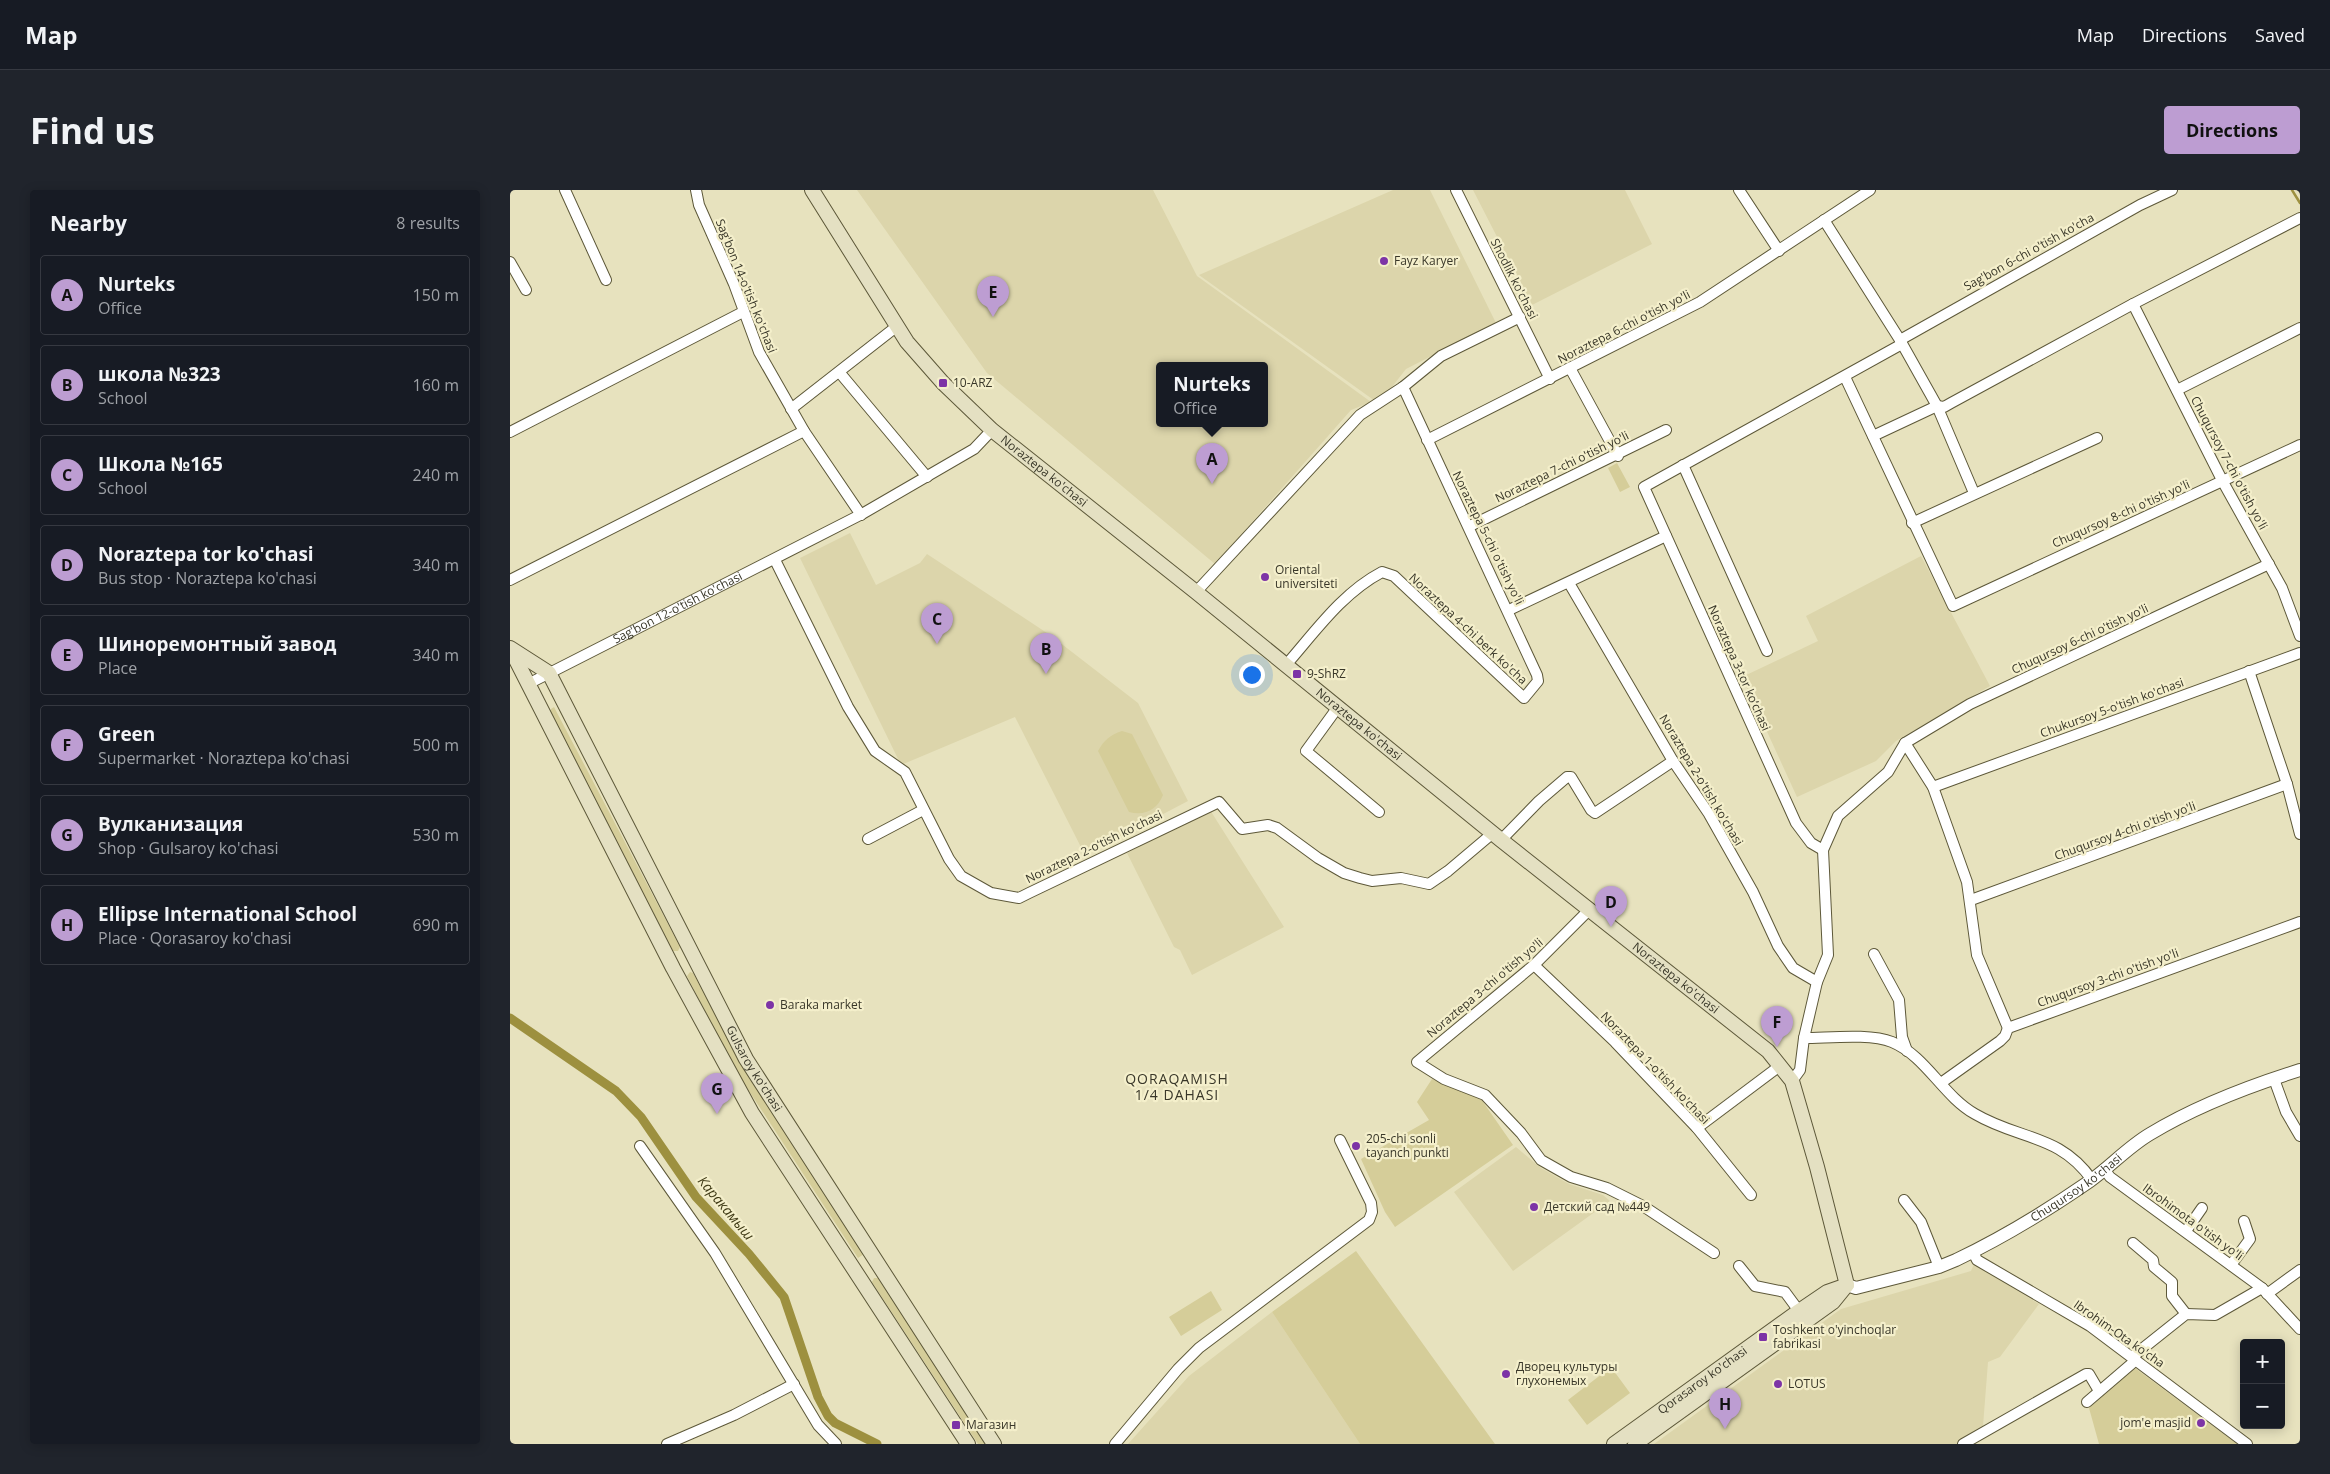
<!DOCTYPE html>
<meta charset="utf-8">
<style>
body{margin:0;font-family:"Open Sans",sans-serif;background:#20242c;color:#f1f3f6}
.controls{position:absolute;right:15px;bottom:15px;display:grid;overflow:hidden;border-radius:5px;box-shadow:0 2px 12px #0003}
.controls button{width:45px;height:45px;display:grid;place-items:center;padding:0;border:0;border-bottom:1px solid #363941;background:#171b24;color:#f1f3f6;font:25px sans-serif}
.you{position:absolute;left:741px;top:484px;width:18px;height:18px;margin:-12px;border:4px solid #fff;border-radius:50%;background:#1a73e8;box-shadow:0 0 0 8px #1a73e833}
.badge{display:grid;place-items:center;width:32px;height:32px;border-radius:50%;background:#bd9dd2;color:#111;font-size:16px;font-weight:700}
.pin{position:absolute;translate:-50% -41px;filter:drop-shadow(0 1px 2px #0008)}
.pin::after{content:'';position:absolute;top:26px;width:18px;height:15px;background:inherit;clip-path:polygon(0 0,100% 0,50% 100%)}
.popup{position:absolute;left:646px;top:172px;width:112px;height:65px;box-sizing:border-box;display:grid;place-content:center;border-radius:5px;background:#171b24;filter:drop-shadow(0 1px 4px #0005);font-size:16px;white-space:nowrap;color:#9ea1a6}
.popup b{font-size:19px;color:#f1f3f6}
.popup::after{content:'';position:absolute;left:50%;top:100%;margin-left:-10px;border:10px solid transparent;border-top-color:#171b24}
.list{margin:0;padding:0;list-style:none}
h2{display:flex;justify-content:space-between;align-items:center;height:65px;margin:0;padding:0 20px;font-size:21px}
h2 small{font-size:16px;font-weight:400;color:#9ea1a6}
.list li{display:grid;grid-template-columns:32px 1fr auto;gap:15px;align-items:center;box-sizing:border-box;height:80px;margin:0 10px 10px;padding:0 10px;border:1px solid #363941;border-radius:5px}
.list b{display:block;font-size:19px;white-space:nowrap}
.list p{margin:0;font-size:16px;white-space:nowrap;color:#9ea1a6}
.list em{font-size:16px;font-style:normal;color:#9ea1a6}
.map{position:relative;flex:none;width:1790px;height:1254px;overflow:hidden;border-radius:5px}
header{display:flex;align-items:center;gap:30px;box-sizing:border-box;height:70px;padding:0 25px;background:#171b24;border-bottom:1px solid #363941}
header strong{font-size:24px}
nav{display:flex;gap:28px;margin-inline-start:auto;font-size:18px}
.intro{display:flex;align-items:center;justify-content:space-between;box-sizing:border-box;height:120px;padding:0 30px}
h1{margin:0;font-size:35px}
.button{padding:12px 22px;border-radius:5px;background:#bd9dd2;color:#111;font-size:18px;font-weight:700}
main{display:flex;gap:30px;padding:0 30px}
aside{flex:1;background:#171b24;border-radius:5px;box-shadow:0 2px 12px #0003}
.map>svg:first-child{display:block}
</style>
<header>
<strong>Map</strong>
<nav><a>Map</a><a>Directions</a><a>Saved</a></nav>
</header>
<div class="intro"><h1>Find us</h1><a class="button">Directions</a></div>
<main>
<aside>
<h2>Nearby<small>8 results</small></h2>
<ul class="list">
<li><span class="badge">A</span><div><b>Nurteks</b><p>Office</p></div><em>150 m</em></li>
<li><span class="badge">B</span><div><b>школа №323</b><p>School</p></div><em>160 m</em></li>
<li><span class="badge">C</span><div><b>Школа №165</b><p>School</p></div><em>240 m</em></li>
<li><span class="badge">D</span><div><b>Noraztepa tor ko'chasi</b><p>Bus stop · Noraztepa ko'chasi</p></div><em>340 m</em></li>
<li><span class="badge">E</span><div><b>Шиноремонтный завод</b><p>Place</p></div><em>340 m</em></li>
<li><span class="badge">F</span><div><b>Green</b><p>Supermarket · Noraztepa ko'chasi</p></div><em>500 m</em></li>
<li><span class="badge">G</span><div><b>Вулканизация</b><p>Shop · Gulsaroy ko'chasi</p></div><em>530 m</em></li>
<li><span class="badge">H</span><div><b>Ellipse International School</b><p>Place · Qorasaroy ko'chasi</p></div><em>690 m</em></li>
</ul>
</aside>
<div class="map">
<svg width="1790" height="1254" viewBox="0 0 1790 1254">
<rect width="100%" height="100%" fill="#e7e2be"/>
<!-- built -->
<path fill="#dcd5ab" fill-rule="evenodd" d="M347,0H643L687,86L861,212L841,220L705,374L477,183ZM650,175H754V233H650Z
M883,0H920L986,133L896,179L878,202L865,211L689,85Z
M963,0H1115L1142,54L1022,115Z
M340,343L366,395L410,373L417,364L540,445L628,513L678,611L575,665L505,527L391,575L290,368Z
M1411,366L1480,496L1386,551L1366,571L1287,607L1232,487L1308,451L1296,426Z
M700,620L774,737L682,785L670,760L664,757L617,663Z
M1006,957L1031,978L1059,994L1093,1005L1100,1011L1003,1081L944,1002Z
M1464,1074L1529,1114L1490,1167L1478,1172L1473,1236L1448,1254H1144L1331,1119L1461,1081Z
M762,1122L850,1254H618L679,1186Z"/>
<!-- green -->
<path fill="#d5cd99" d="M1107,273L1120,297L1110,302L1098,278Z
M44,517L170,757L168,761H163L41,523V519Z
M612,541L622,544L653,605C647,620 635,626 619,622L588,561C594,550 600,545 612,541Z
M180,782L183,783L233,878L354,1064L348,1068L226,881L177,786Z
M922,889L971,909L1003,955L885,1037L875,1022L851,969L919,930L907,912Z
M846,1061L985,1254H850L762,1122Z
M364,1088H368L476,1254H468L362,1092Z
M701,1101L712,1120L671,1146L659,1127Z
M1101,1177L1120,1203L1077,1235L1058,1210Z
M1625,1178L1727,1254H1589L1579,1218Z"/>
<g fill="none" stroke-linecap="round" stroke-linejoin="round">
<!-- stream -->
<path stroke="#9d903f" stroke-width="2.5" d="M1782,0L1790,13"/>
<!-- canal -->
<path stroke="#9d903f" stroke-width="9" d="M0,828L106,901L131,927L186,1007L239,1064L274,1107L308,1207L318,1226L325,1233L367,1254"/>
<!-- minor casing -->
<g stroke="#5d5839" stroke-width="12">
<g id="minor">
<path d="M55,0L96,90"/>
<path d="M186,0L189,15L224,94L249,162L294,241L351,325"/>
<path d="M946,0L1040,189"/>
<path d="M1229,0L1269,61"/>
<path d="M1314,30L1390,150L1427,216L1464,303"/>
<path d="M0,72L16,100"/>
<path d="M1623,114L1713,292L1772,398L1790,446"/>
<path d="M1390,150L1630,15L1662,0"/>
<path d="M1060,178L1108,266"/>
<path d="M330,183L417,287"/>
<path d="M1335,187L1443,416L1790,255"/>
<path d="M1667,200L1790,138"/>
<path d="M281,219L386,137"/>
<path d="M0,242L233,122"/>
<path d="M1363,246L1427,216L1434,217L1441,213L1623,114L1790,28"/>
<path d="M917,250L1190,112L1360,0"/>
<path d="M1173,275L1257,461"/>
<path d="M1402,333L1587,248"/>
<path d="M960,336L1156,240"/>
<path d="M265,370L338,517L365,561L395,582L439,669L451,686L481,703L509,708L519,703L709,612L732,639L758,635L767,638L808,668L834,683L850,688L862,691L891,688L919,694L938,681L983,643"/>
<path d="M0,390L294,241"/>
<path d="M1059,393L1163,571L1199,624L1243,702L1268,756L1283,778L1307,792"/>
<path d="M686,402L850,225L893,197L931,166L1010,127"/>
<path d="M999,420L1156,346"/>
<path d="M776,475C805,442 832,403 872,382L884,386L1014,508L1028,491L1027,485L893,197"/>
<path d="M1739,481L1777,594L1790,644"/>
<path id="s1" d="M18,494L352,324L464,259L482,240"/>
<path d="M828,517L796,561L869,622"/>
<path d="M1395,553L1423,597L1457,692L1467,765L1498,838"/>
<path d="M1423,597L1790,463"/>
<path d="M358,649L413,620"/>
<path d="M991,650L1029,611L1057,587H1061L1081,620L1085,623L1163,571"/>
<path d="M1313,660L1301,653L1286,633L1134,297L1392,154"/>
<path d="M1461,710L1777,594"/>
<path d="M1079,720L1024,775L907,872L934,889L975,905L1011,943L1031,970L1061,987L1097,998L1133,1016L1204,1063"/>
<path d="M1364,764L1389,810L1392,847L1397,861"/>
<path d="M1024,775L1105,852L1187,938L1241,1005"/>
<path d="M1294,848C1318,848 1360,843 1382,852C1416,866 1433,906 1465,924C1509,950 1550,944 1582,990"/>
<path d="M1764,889L1776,922L1790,946"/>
<path d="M1282,891L1290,880L1294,848L1307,792L1318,765L1313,660L1328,626L1378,582L1395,553L1460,514L1759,374"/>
<path d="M1431,893L1490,851L1495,846L1498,838L1790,732"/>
<path d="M1187,938L1271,875"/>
<path d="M130,956L205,1063L308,1235L326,1254"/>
<path d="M1594,979L1600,987L1752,1098L1790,1139"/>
<path d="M1394,1010L1411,1032L1429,1077"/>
<path d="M1676,1041L1692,1018"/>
<path d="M1623,1053L1643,1070L1644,1077L1662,1092V1106L1676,1124"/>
<path d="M1463,1062L1467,1070L1580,1136L1737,1254"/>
<path d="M1721,1075L1740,1049L1734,1031"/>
<path d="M1229,1076L1245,1096L1275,1102L1289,1121"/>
<path d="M1757,1104L1790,1080"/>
<path d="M1622,1167L1676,1124L1705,1125L1752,1098"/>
<path d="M1577,1212L1626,1170"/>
<path d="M157,1254L224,1225L284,1194"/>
<path d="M605,1254L668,1179L689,1158L859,1030L862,1022L861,1013L830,950"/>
<path d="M1453,1254L1576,1184H1579L1589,1201"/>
</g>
</g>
<!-- tertiary casing -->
<g stroke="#5d5839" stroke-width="14">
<g id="tertiary">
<path id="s2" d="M1337,1095L1346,1098L1429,1077L1446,1070C1492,1048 1538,1020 1580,991C1601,976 1618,957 1640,944C1686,916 1739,896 1790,880"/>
</g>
</g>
<!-- secondary casing -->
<g stroke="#5d5839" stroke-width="16">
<g id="secondary">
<path id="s3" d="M302,0L397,152L433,193L482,240L686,402L991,650L1258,861L1282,891L1307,977L1337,1095"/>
<path id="s4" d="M0,458L39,483L236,869L484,1254"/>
<path d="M1,460L163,778L242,923L458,1254"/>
<path id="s5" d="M1104,1254L1289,1121L1317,1102L1337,1095"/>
<path d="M1125,1254L1323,1112L1336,1096"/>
</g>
</g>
<!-- minor -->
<use href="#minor" stroke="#fff" stroke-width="10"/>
<!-- tertiary -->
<use href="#tertiary" stroke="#fff" stroke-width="12"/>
<!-- secondary -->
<use href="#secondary" stroke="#e4e0c2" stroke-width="14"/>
</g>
<!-- markers -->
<g fill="#7d34a6" stroke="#f4efcb" stroke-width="2">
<circle cx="874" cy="71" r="5"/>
<rect x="428" y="188" width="10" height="10" rx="2.5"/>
<circle cx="755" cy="387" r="5"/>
<rect x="782" y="479" width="10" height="10" rx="2.5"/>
<circle cx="260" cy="815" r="5"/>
<circle cx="846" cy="956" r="5"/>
<circle cx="1024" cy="1017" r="5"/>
<rect x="1248" y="1142" width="10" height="10" rx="2.5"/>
<circle cx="996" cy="1184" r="5"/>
<circle cx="1268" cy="1194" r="5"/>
<circle cx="1691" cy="1233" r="5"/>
<rect x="441" y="1230" width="10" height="10" rx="2.5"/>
</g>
<g text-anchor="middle" stroke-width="4.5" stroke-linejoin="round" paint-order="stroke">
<!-- street labels -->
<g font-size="12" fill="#393729" stroke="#f4efcb">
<text transform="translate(1519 62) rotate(-29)" y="4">Sag'bon 6-chi o'tish ko'cha</text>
<text transform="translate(1004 89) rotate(63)" y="4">Shodlik ko'chasi</text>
<text transform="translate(236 96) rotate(68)" y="4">Sag'bon 14-o'tish ko'chasi</text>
<text transform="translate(1114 137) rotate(-27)" y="4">Noraztepa 6-chi o'tish yo'li</text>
<text transform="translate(1719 273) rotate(62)" y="4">Chuqursoy 7-chi o'tish yo'li</text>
<text transform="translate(1052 277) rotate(-26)" y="4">Noraztepa 7-chi o'tish yo'li</text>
<text dy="4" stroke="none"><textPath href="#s3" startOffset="368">Noraztepa ko'chasi</textPath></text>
<text transform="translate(1611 324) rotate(-24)" y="4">Chuqursoy 8-chi o'tish yo'li</text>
<text transform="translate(978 348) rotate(64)" y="4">Noraztepa 5-chi o'tish yo'li</text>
<text dy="4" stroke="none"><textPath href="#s1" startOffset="168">Sag'bon 12-o'tish ko'chasi</textPath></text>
<text transform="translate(958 439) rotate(43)" y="4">Noraztepa 4-chi berk ko'cha</text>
<text transform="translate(1570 449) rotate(-25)" y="4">Chuqursoy 6-chi o'tish yo'li</text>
<text transform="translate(1229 478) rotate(66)" y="4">Noraztepa 3-tor ko‘chasi</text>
<text transform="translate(1602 518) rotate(-20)" y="4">Chukursoy 5-o'tish ko'chasi</text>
<text dy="4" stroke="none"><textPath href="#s3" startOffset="772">Noraztepa ko'chasi</textPath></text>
<text transform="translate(1191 590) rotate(59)" y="4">Noraztepa 2-o'tish ko'chasi</text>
<text transform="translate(1615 641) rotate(-20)" y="4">Chuqursoy 4-chi o'tish yo'li</text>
<text transform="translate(584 657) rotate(-26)" y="4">Noraztepa 2-oʻtish ko'chasi</text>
<text dy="4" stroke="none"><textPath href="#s3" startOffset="1178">Noraztepa ko'chasi</textPath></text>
<text transform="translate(1598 788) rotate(-20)" y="4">Chuqursoy 3-chi o'tish yo'li</text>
<text transform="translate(975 798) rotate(-40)" y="4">Noraztepa 3-chi o'tish yo'li</text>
<text transform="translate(1145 878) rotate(46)" y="4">Noraztepa 1-o'tish ko'chasi</text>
<text dy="4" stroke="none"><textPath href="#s4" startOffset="492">Gulsaroy ko'chasi</textPath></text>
<text dy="4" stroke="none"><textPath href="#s2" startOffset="254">Chuqursoy ko'chasi</textPath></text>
<text transform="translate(1683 1032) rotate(36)" y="4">Ibrohimota o'tish yo'li</text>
<text transform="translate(1609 1144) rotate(35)" y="4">Ibrohim-Ota ko'cha</text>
<text dy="4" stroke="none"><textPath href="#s5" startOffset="109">Qorasaroy ko'chasi</textPath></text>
</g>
<!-- poi labels -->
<g font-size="12" fill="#393729" stroke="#f4efcb" text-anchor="start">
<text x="884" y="75">Fayz Karyer</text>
<text x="443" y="197">10-ARZ</text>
<text x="765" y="384">Oriental<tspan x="765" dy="14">universiteti</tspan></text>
<text x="797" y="488">9-ShRZ</text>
<text x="270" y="819">Baraka market</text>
<text x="856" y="953">205-chi sonli<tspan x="856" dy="14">tayanch punkti</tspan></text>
<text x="1034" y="1021">Детский сад №449</text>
<text x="1263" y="1144">Toshkent o'yinchoqlar<tspan x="1263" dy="14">fabrikasi</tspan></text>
<text x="1006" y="1181">Дворец культуры<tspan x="1006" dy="14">глухонемых</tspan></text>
<text x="1278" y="1198">LOTUS</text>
<text x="1681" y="1237" text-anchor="end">jom'e masjid</text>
<text x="456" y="1239">Магазин</text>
</g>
<!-- neighbourhood labels -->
<g font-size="14" letter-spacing="1" fill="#393729" stroke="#f4efcb">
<text x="667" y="894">QORAQAMISH<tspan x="667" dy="16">1/4 DAHASI</tspan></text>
</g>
<!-- water labels -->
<g font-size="14" font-style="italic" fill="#3e3915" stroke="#f4efcb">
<text transform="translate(216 1018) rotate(50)" y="5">Каракамыш</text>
</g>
</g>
</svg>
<div class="controls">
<button>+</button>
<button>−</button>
</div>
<div class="you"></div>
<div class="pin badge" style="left:702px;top:294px">A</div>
<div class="popup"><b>Nurteks</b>Office</div>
<div class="pin badge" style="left:536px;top:484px">B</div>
<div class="pin badge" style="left:427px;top:454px">C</div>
<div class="pin badge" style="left:1101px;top:737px">D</div>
<div class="pin badge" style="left:483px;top:127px">E</div>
<div class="pin badge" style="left:1267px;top:857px">F</div>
<div class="pin badge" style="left:207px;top:924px">G</div>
<div class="pin badge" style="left:1215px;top:1239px">H</div>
</div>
</main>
